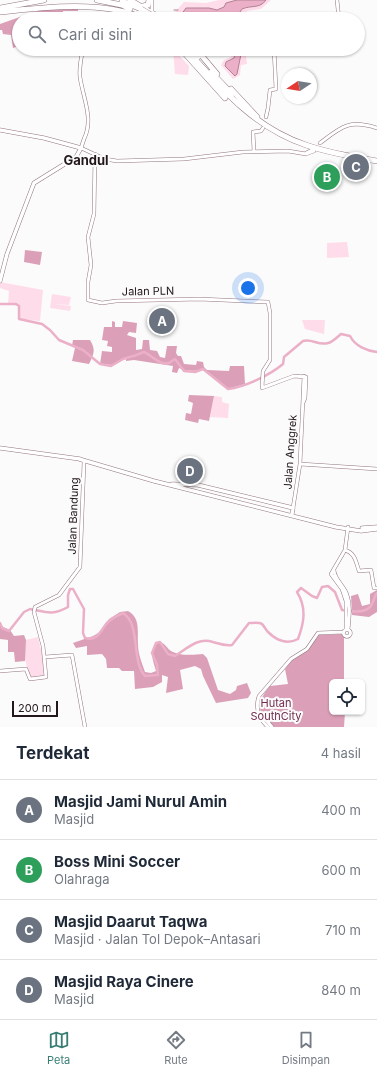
<!DOCTYPE html>
<html lang="id">
<meta charset="utf-8">
<style>
body{margin:0;font-family:Inter,sans-serif;background:#f2f2f3;color:#1f2937}
.controls{position:absolute;right:12px;bottom:12px;display:grid;overflow:hidden;border-radius:6px;box-shadow:0 1px 3px #0004}
.controls button{width:36px;height:36px;display:grid;place-items:center;padding:0;border:0;border-bottom:1px solid #e0e1e3;background:#fff;color:#1f2937;font:20px sans-serif}
.compass{position:absolute;left:281px;top:68px;width:36px;height:36px;border-radius:50%;background:#fff;box-shadow:0 1px 3px #0004;rotate:258deg}
.scale{position:absolute;left:12px;bottom:10px;width:46px;box-sizing:border-box;padding-left:4px;border:2px solid #22171b;border-top:0;font-size:11px;line-height:14px;white-space:nowrap;color:#22171b;-webkit-text-stroke:3px #fbfbfb;paint-order:stroke}
.you{position:absolute;left:248px;top:288px;width:14px;height:14px;margin:-10px;border:3px solid #fff;border-radius:50%;background:#1a73e8;box-shadow:0 0 0 6px #1a73e833}
.badge{display:grid;place-items:center;width:26px;height:26px;border-radius:50%;background:#377d74;color:#fff;font-size:13px;font-weight:700}
.pin{position:absolute;translate:-50% -50%;border:2px solid #fff;box-shadow:0 1px 4px #0006}
.list{margin:0;padding:0;list-style:none}
h2{display:flex;justify-content:space-between;align-items:center;height:52px;margin:0;padding:0 16px;font-size:17px}
h2 small{font-size:13px;font-weight:400;color:#747a83}
.list li{display:grid;grid-template-columns:26px 1fr auto;gap:12px;align-items:center;box-sizing:border-box;height:60px;padding:0 16px;border-top:1px solid #e0e1e3}
.list b{display:block;font-size:15px;white-space:nowrap}
.list p{margin:0;font-size:13px;white-space:nowrap;color:#747a83}
.list em{font-size:13px;font-style:normal;color:#747a83}
.icon{flex:none;width:22px;height:22px;fill:none;stroke:currentColor;stroke-width:2;stroke-linecap:round;stroke-linejoin:round}
.map{position:relative;flex:none;width:377px;height:727px;overflow:hidden}
.search{position:absolute;background:#fff;box-shadow:0 1px 3px #0004;left:12px;right:12px;top:12px;height:44px;display:flex;align-items:center;gap:10px;box-sizing:border-box;padding:0 14px;border-radius:22px;color:#747a83;font-size:15px}
.sheet{height:292px;background:#fff}
nav{display:flex;justify-content:space-around;align-items:center;box-sizing:border-box;height:56px;border-top:1px solid #e0e1e3;background:#fff;font-size:11px;color:#747a83}
nav a{display:grid;justify-items:center;gap:2px}
nav .on{color:#377d74}
.map>svg:first-child{display:block}
</style>
<div class="map">
<svg width="377" height="727" viewBox="0 0 377 727">
<rect width="100%" height="100%" fill="#fbfbfb"/>
<!-- green -->
<path fill="#ffdce9" d="M219,0H271L261,9L247,11L248,19L176,18L175,12L184,2L206,3Z
M173,49L189,66L188,75L175,74Z
M232,49H245L247,64L241,65L240,75L233,79L221,65L224,60L231,57Z
M327,163L328,171L332,170L334,183H321L318,167Z
M347,242L349,257L327,258V243Z
M0,282L43,290L40,321L19,319V306L8,304L9,291L0,288Z
M52,294L71,297L69,305L54,304L71,306L70,311L50,308Z
M302,320H325L324,334L305,329Z
M214,396L222,397V402L229,404L228,418L210,417Z
M38,637L43,658L44,677L29,678L24,653L26,640Z"/>
<!-- forest -->
<path fill="#dba0b8" d="M61,5L78,6V11H63L64,17L19,19V46L13,48L11,35L3,34L2,30H0V24L31,13Z
M25,250L42,252L40,265L24,262Z
M112,321L115,322V327H122L123,321L137,323L136,333L129,332L127,335L136,338V350L142,349L143,340H149L150,350L157,351L160,357L165,358L167,346H177L176,353L178,356H181L184,364L196,365L197,361L203,362L204,367L207,370L229,371L230,366H244L245,384L227,389L224,385L203,369C196,372 185,371 179,368L177,373L172,372L173,366L134,360L126,361V358L113,365L100,364L102,351L112,352V347L107,346L108,341L102,340L104,327H112Z
M73,340H90C96,350 94,354 89,364L72,361L75,348L72,346Z
M189,395L214,396L209,421L199,419L198,423L185,420L186,413L191,414L193,403L188,401Z
M377,590V612L369,617L352,615L351,596L358,594L362,606L370,604V594Z
M128,611C141,618 137,632 138,644C138,654 142,663 145,672L151,673L156,671C153,660 148,650 159,642C167,644 166,648 171,651C179,656 194,655 203,654L207,658L218,690L230,694L236,690L237,686L247,683L251,693L248,698L216,703L203,676L201,669L195,666L180,670L183,689L166,693L168,677L162,675V682L153,687L135,689L134,671H122L119,668H107L106,659L102,654L87,655V646L76,648L73,643L93,636L100,632L109,619L120,612Z
M0,622L3,627L10,630L14,636L24,635L26,640L25,661L15,662L14,652H8V640L0,639Z
M344,634V682H332V712H345L344,727H272C256,711 256,703 270,686L288,684L285,669L292,660L308,650L319,635Z"/>
<!-- water -->
<path fill="#ebb0c7" stroke="#af8293" d="M237,0H266C260,9 251,5 242,9L238,15L239,19C231,19 184,19 181,15L186,8H209L217,10L224,7L226,3Z
M236,49H242L237,74L235,76L225,66L226,62L234,58Z"/>
<g fill="none" stroke-linecap="round" stroke-linejoin="round">
<!-- stream -->
<path stroke="#af8293" stroke-width="1" d="M174,10H178"/>
<!-- river -->
<path stroke="#ebb0c7" stroke-width="2.5" d="M0,304H16L19,306V319L42,324L50,330L59,340L83,350L100,364L111,366L123,359L133,356
M134,356L144,352C151,355 160,366 169,363C171,362 173,360 175,359L184,371L195,372L203,369L228,389C245,387 270,375 283,364L284,357L303,341C312,338 318,346 328,343C333,342 337,337 341,334L350,336C355,346 367,351 377,352
M0,623L2,628L9,631L24,612L30,609C46,612 52,616 68,607V595L70,589H73L84,609L83,633L85,638C99,642 101,628 109,621C113,618 118,615 123,613C141,624 131,661 145,676L158,675L157,665L152,653L156,643L160,642L168,654L175,656C187,649 197,637 213,642C220,644 224,646 232,645L249,623C253,623 259,622 262,624C264,626 266,630 268,632C276,640 287,645 298,639C304,623 307,608 297,592L301,588L312,596L317,598L322,587L328,586L335,592L342,610C349,611 363,614 370,607C373,604 374,597 377,593"/>
<!-- tertiary casing -->
<g stroke="#927580" stroke-width="4">
<path id="tertiary" d="M152,0V14
M337,0L339,19
M83,49C81,58 79,68 80,77C83,98 94,119 84,139
M127,49H137
M268,108L270,90L276,89L274,49
M266,117L268,108
M84,139L81,148L105,159L117,161L184,159L243,152L288,151L306,154L314,151
M320,143C341,127 349,119 377,128
M254,151L253,132L261,131L263,128
M306,153L312,150
M95,154L94,214L88,237L91,265L88,282V300L102,303L116,301L199,299L268,302L270,313V360L263,371L262,388L294,376L306,377L305,398L303,403
M300,464L377,469
M293,508L300,464L304,376
M345,550C355,553 356,562 359,571L371,570L374,588H377
M334,570C334,579 345,587 347,595C351,606 349,618 348,630
M343.5 633a3.5 3.5 0 1 1 7 0a3.5 3.5 0 1 1-7 0Z
M346,630V601L342,589L331,574L345,550L348,527
M45,657L72,655L85,727
M0,671L26,669L30,679L46,677L43,646L34,612L35,607L59,595L80,567L84,462
M261,714L272,727
M268,727C259,719 255,708 259,696L291,659L307,649L318,633L344,632"/>
</g>
<!-- secondary casing -->
<g stroke="#927580" stroke-width="4.5">
<path id="secondary" d="M0,130L44,138L81,148L76,157L34,183L7,254L0,281
M0,448L80,459
M79,459L154,481L336,527L361,531L377,529
M172,484L198,485L293,508L292,514
M362,528L377,527"/>
</g>
<!-- motorway casing -->
<g stroke="#927580" stroke-width="6">
<path id="motorway" d="M97,0L122,5L130,9
M130,0L162,19
M122,1L141,9
M143,6L148,5L149,0
M0,8L44,0
M1,12C44,7 106,0 144,19
M181,49L225,98
M186,49C221,88 254,128 306,145C329,153 353,157 377,161
M191,49L198,57
M196,49L217,74
M211,72L232,94
M231,89L257,117"/>
</g>
<!-- tertiary -->
<use href="#tertiary" stroke="#fff" stroke-width="3"/>
<!-- secondary -->
<use href="#secondary" stroke="#fff" stroke-width="3.5"/>
<!-- motorway -->
<use href="#motorway" stroke="#fff" stroke-width="5"/>
<!-- motorway-bridge casing -->
<g stroke="#927580" stroke-width="6" stroke-linecap="butt">
<path id="motorway-bridge" d="M141,9L158,19
M140,13L151,19"/>
</g>
<!-- motorway-bridge -->
<use href="#motorway-bridge" stroke="#fff" stroke-width="5"/>
</g>
<g text-anchor="middle" stroke-width="4" stroke-linejoin="round" paint-order="stroke">
<!-- street labels -->
<g font-size="11" fill="#22171b" stroke="#fbfbfb">
<text transform="translate(148 291) rotate(-1)" y="4">Jalan PLN</text>
<text transform="translate(290 452) rotate(-86)" y="4">Jalan Anggrek</text>
<text transform="translate(73 516) rotate(-88)" y="4">Jalan Bandung</text>
</g>
<!-- park labels -->
<g font-size="11" fill="#722c4d" stroke="#fbfbfb">
<text x="276" y="707">Hutan<tspan x="276" dy="13">SouthCity</tspan></text>
</g>
<!-- quarter labels -->
<g font-size="13" font-weight="bold" fill="#22171b" stroke="#fbfbfb">
<text x="86" y="165">Gandul</text>
</g>
</g>
</svg>
<div class="controls">
<button><svg class="icon" aria-label="locate" viewBox="0 0 24 24"><circle cx="12" cy="12" r="6"/><path d="M12 2v4M12 18v4M2 12h4M18 12h4"/></svg></button>
</div>
<svg class="compass" viewBox="-18 -18 36 36"><path d="M0-13l5 13h-10z" fill="#e53935"/><path d="M0 13l5-13h-10z" fill="#747a83"/></svg>
<div class="scale">200 m</div>
<div class="you"></div>
<div class="pin badge" style="left:162px;top:321px;background:#6b7280">A</div>
<div class="pin badge" style="left:327px;top:177px;background:#2e9e5b">B</div>
<div class="pin badge" style="left:356px;top:167px;background:#6b7280">C</div>
<div class="pin badge" style="left:190px;top:471px;background:#6b7280">D</div>
<div class="search"><svg class="icon" aria-label="search" viewBox="0 0 24 24"><circle cx="10" cy="10" r="6"/><path d="M15 15l6 6"/></svg>Cari di sini</div>
</div>
<section class="sheet">
<h2>Terdekat<small>4 hasil</small></h2>
<ul class="list">
<li><span class="badge" style="background:#6b7280">A</span><div><b>Masjid Jami Nurul Amin</b><p>Masjid</p></div><em>400 m</em></li>
<li><span class="badge" style="background:#2e9e5b">B</span><div><b>Boss Mini Soccer</b><p>Olahraga</p></div><em>600 m</em></li>
<li><span class="badge" style="background:#6b7280">C</span><div><b>Masjid Daarut Taqwa</b><p>Masjid · Jalan Tol Depok–Antasari</p></div><em>710 m</em></li>
<li><span class="badge" style="background:#6b7280">D</span><div><b>Masjid Raya Cinere</b><p>Masjid</p></div><em>840 m</em></li>
</ul>
</section>
<nav>
<a class="on"><svg class="icon" aria-label="map" viewBox="0 0 24 24"><path d="M3 6l6-2 6 2 6-2v14l-6 2-6-2-6 2zM9 4v14M15 6v14"/></svg>Peta</a>
<a><svg class="icon" aria-label="directions" viewBox="0 0 24 24"><path d="M12 3l9 9-9 9-9-9zM9 14v-3h6M13 9l2 2-2 2"/></svg>Rute</a>
<a><svg class="icon" aria-label="saved" viewBox="0 0 24 24"><path d="M7 4h10v16l-5-4-5 4z"/></svg>Disimpan</a>
</nav>
